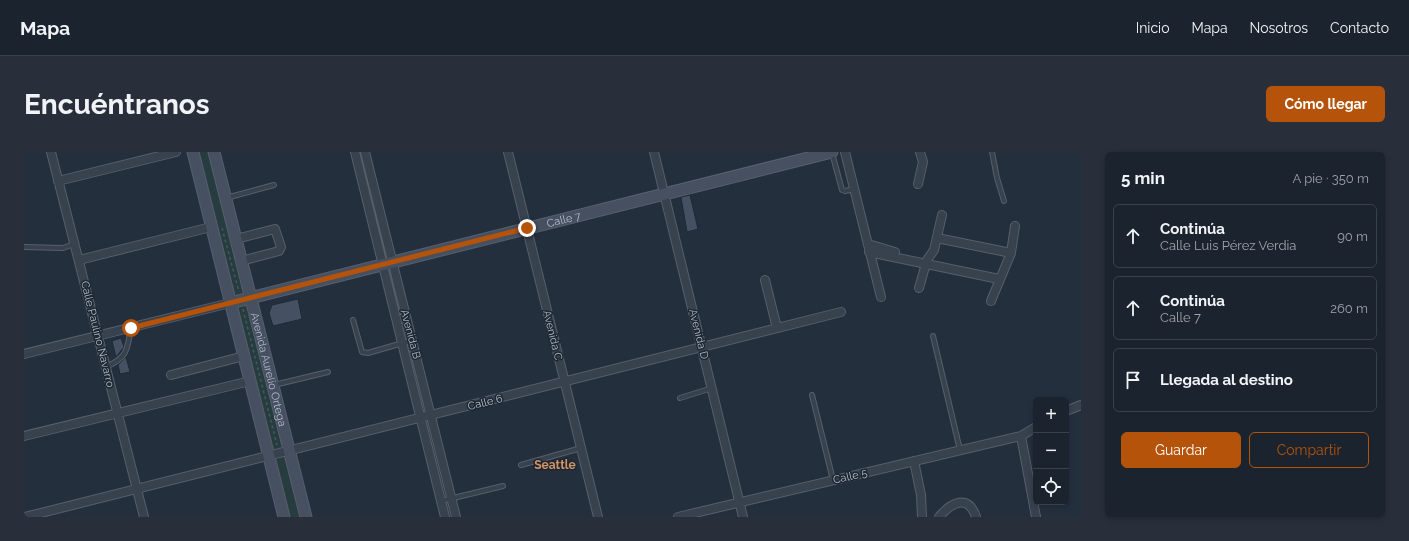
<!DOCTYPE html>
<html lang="es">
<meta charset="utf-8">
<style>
body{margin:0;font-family:Raleway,sans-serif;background:#282f3a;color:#f1f3f6}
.controls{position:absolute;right:12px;bottom:12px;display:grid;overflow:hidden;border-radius:6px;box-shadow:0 2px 6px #0003}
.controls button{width:36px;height:36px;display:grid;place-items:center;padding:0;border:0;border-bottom:1px solid #39404a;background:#1b232e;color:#f1f3f6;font:20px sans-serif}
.stop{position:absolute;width:12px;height:12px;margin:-9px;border:3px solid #b45309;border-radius:50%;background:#fff}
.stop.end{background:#b45309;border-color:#fff;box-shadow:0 1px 4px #0008}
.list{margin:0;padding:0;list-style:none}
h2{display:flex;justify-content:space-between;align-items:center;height:52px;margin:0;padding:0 16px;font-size:17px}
h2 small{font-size:13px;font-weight:400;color:#a0a4aa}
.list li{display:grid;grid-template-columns:26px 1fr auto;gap:12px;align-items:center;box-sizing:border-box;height:64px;margin:0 8px 8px;padding:0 8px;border:1px solid #39404a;border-radius:6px}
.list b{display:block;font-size:15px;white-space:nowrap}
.list p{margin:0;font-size:13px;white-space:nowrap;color:#a0a4aa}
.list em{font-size:13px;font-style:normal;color:#a0a4aa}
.actions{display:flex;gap:8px;padding:12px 16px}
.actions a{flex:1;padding:9px 0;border:1px solid #b45309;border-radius:6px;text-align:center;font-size:14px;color:#b45309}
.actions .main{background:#b45309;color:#fff}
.icon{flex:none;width:22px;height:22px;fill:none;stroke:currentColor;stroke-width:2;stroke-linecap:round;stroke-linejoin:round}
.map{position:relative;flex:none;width:1057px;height:365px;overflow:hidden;border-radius:6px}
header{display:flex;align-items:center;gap:24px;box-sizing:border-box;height:56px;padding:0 20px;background:#1b232e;border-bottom:1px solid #39404a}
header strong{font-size:19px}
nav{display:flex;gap:22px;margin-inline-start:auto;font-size:14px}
.intro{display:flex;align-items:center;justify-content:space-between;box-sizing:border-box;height:96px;padding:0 24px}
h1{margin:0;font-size:28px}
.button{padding:10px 18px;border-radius:6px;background:#b45309;color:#fff;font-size:14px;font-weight:700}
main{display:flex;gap:24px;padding:0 24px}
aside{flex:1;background:#1b232e;border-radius:6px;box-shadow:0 2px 6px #0003}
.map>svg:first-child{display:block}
</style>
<header>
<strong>Mapa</strong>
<nav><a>Inicio</a><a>Mapa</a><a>Nosotros</a><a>Contacto</a></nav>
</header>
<div class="intro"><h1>Encuéntranos</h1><a class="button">Cómo llegar</a></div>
<main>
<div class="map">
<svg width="1057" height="365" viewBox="0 0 1057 365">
<rect width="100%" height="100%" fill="#242f3e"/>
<!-- green -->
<path fill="#263c3f" d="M170,0H190L226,145L207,144Z
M225,150L263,295L249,299L214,159L215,153Z
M260,303L266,306L281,365H265L252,311L253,308Z"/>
<!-- building -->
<path fill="#455162" stroke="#1f2835" d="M666,43L674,77L663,80L657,45Z
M274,147L278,167L249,174L245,161L248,153Z
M97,186L100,195L92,205L88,189Z
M102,205L106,220L96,222L94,213Z"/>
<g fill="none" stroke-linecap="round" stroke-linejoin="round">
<!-- lane casing -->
<g stroke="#565f6c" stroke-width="6">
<path id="lane" d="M968,0L973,26L980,49
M808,1L818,38L821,39L830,37
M202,46L250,33
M0,95L39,96L50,92
M329,168L338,200L344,201L389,188
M909,184L936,298
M82,215C104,205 103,198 107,176
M250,233L304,220
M788,243L809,328
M656,246L688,236
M497,313L557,296
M417,349L479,334"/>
</g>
<!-- street casing -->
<g stroke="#565f6c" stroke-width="10">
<path id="street" d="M27,0L120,365
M331,0L421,365
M341,0L432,365
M484,0L574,365
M630,0L719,365
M821,0L857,145
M34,29L152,0
M894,32L899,10L896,0
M913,86L987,101
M212,87L251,77L257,95L255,99L217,109
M844,92L871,100
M845,100L975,127
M55,108L187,75
M741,128L753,176
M895,136L903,108L910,98L918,63
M967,149L987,101L991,74
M0,202L206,151
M147,223L220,204
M1042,259L1057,253
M0,284L226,229
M997,284L1012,365
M890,309L897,343L898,365
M1,365L817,160
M654,365L997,284L1012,275
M915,365C927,351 944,341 952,365"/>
</g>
<!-- secondary casing -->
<g stroke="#565f6c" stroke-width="13">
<g id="secondary">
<path d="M169,0L260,365"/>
<path id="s1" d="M190,0L282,365"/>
<path id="s2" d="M206,151L808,0"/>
</g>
</g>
<!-- path -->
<path stroke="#44595c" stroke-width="1.5" stroke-dasharray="3 3" stroke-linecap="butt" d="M198,76L215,140
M219,157L253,293"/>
<!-- lane -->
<use href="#lane" stroke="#38414e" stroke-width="4"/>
<!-- street -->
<use href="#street" stroke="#38414e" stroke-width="8"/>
<!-- secondary -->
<use href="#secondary" stroke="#465061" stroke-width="11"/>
</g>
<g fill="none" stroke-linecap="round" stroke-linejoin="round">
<!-- route -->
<path stroke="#b45309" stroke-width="5" d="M107,176L503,76"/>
</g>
<g text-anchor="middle" stroke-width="3" stroke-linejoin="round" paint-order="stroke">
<!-- street labels -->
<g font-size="11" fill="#b4bcc9" stroke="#1d2633">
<text dy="4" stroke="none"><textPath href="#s2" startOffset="344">Calle 7</textPath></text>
<text transform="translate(74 182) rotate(76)" y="4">Calle Paulino Navarro</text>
<text transform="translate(387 182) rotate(75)" y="4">Avenida B</text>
<text transform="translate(675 182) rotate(76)" y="4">Avenida D</text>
<text transform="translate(529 183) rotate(76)" y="4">Avenida C</text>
<text dy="4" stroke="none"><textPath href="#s1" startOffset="224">Avenida Aurelio Ortega</textPath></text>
<text transform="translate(461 250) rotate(-14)" y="4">Calle 6</text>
<text transform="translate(826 324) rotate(-13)" y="4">Calle 5</text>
</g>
<!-- neighbourhood labels -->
<g font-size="12" font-weight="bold" fill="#d59563" stroke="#1d2633">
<text x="531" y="317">Seattle</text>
</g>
</g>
</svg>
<div class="controls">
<button>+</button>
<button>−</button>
<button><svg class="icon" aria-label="locate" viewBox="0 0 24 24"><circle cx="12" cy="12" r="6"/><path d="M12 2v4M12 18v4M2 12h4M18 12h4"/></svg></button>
</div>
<div class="stop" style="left:107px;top:176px"></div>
<div class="stop end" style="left:503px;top:76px"></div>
</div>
<aside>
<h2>5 min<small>A pie · 350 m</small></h2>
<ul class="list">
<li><svg class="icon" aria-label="ahead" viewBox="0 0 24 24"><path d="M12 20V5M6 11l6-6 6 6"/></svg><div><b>Continúa</b><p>Calle Luis Pérez Verdia</p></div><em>90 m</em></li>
<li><svg class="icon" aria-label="ahead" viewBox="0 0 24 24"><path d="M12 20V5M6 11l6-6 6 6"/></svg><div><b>Continúa</b><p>Calle 7</p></div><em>260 m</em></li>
<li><svg class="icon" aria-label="arrive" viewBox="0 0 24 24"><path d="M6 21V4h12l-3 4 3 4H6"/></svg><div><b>Llegada al destino</b></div></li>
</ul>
<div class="actions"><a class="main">Guardar</a><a>Compartir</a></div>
</aside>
</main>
